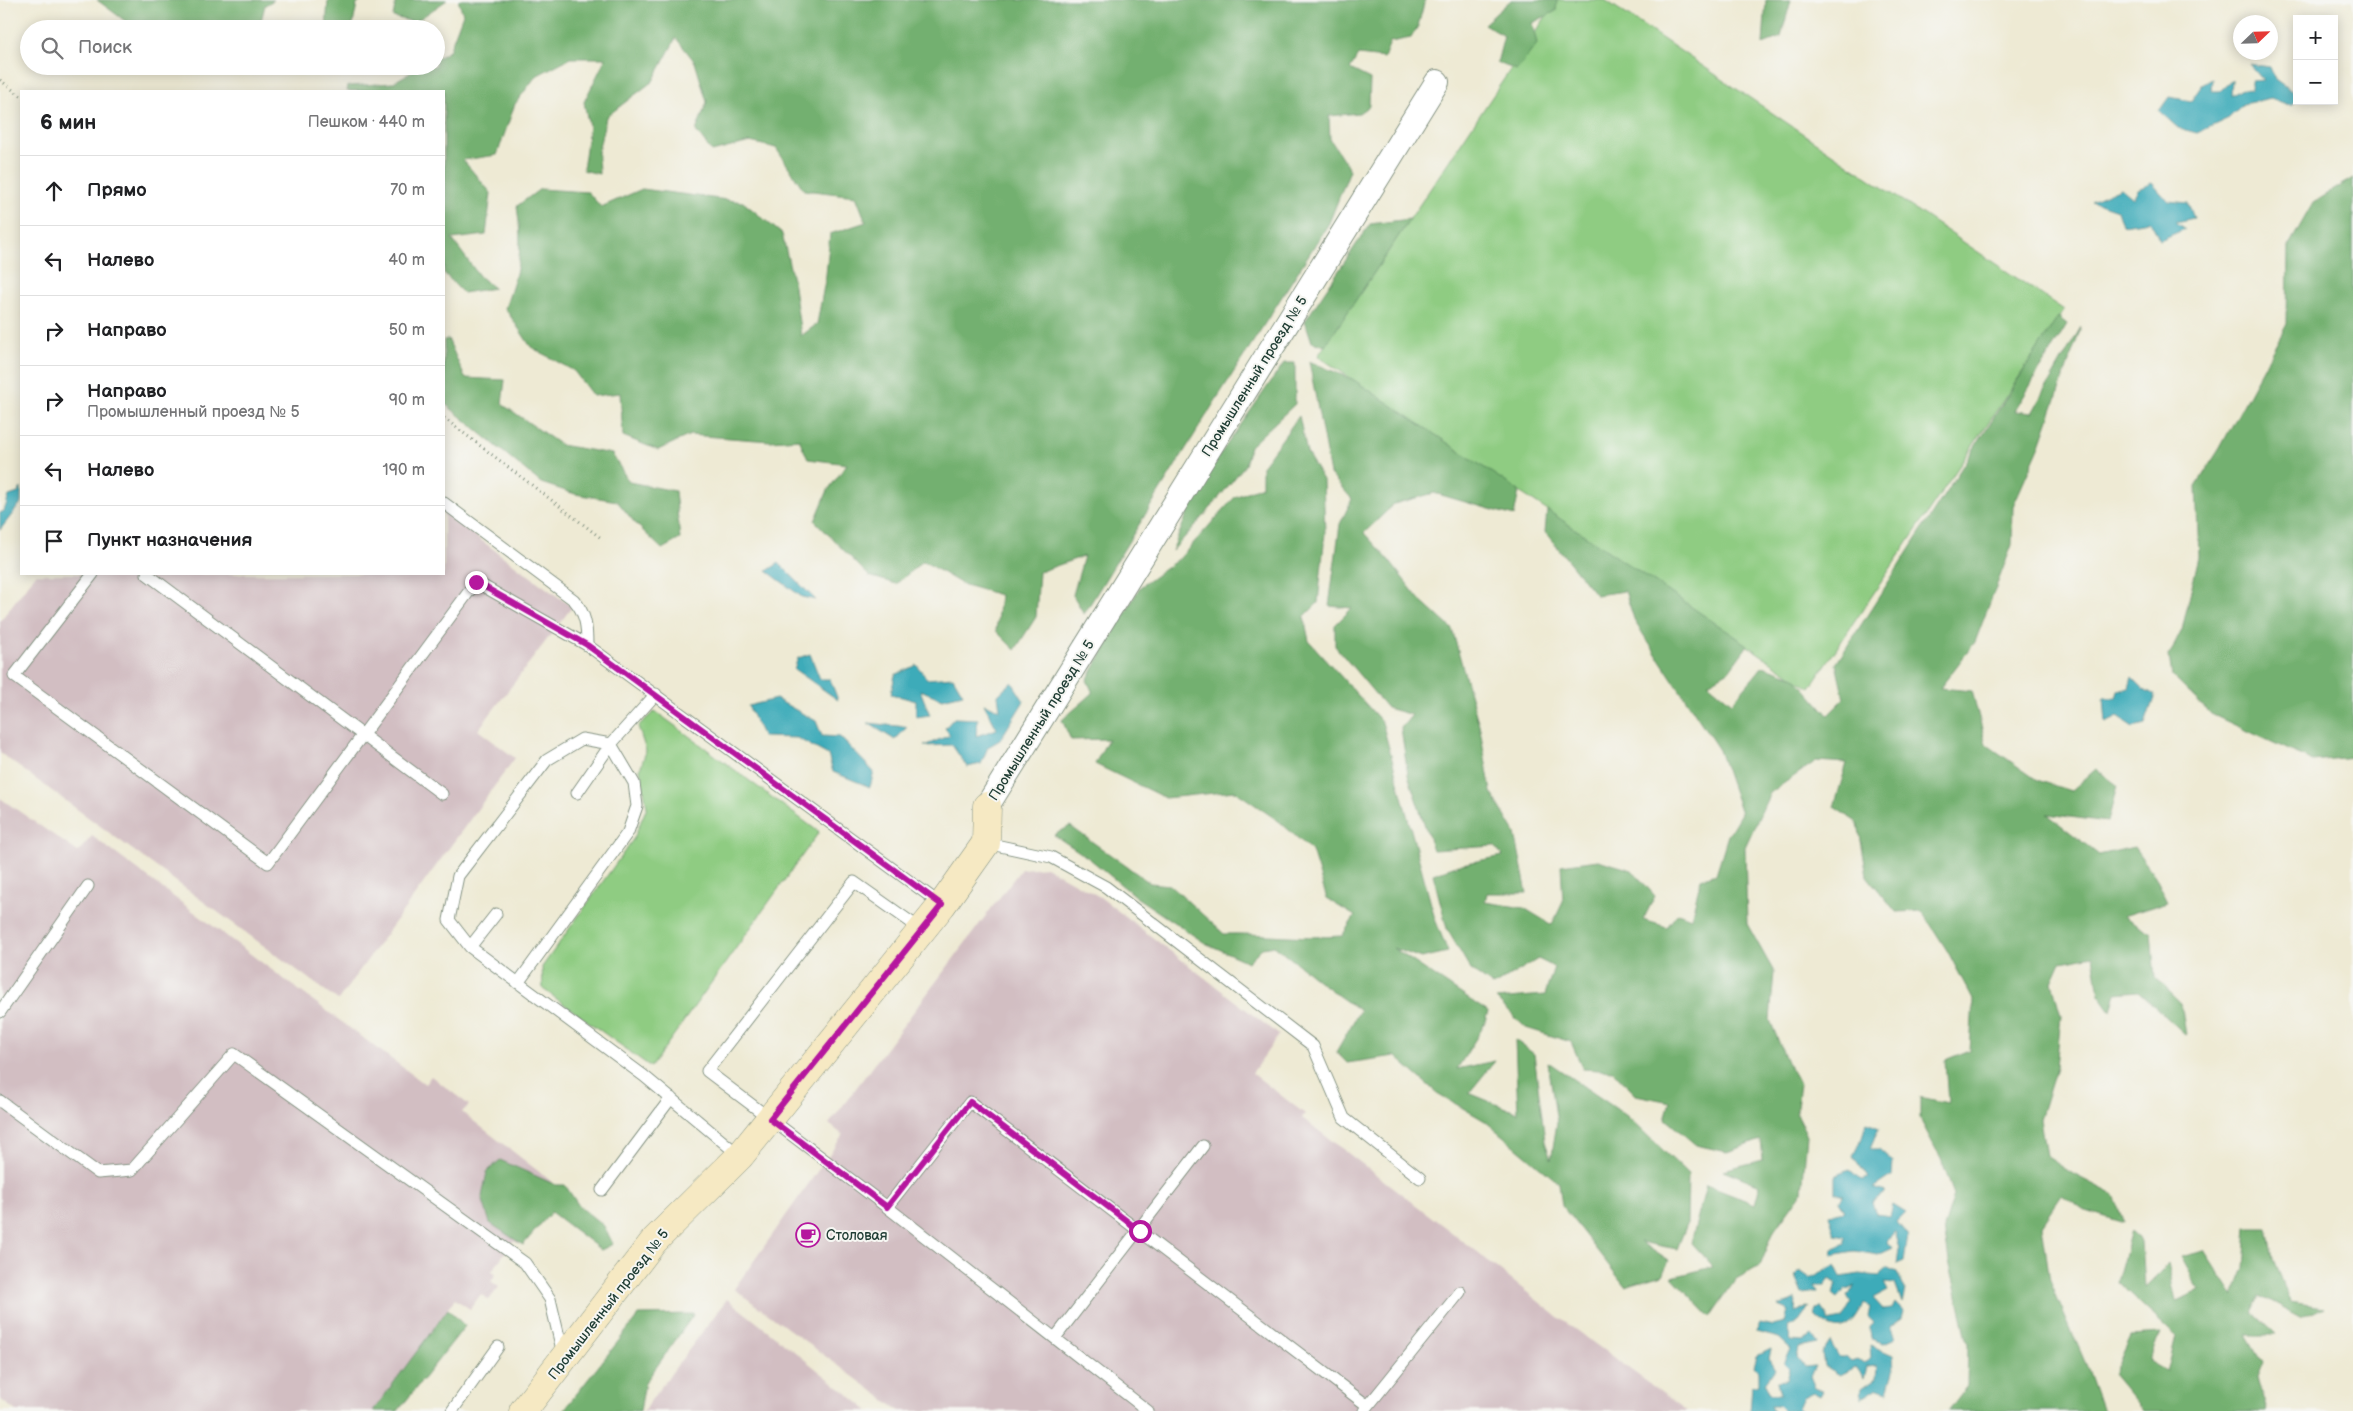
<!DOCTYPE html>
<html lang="ru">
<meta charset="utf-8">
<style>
body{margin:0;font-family:"Balsamiq Sans",sans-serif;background:#f6f6f6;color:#202124}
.controls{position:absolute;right:15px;top:15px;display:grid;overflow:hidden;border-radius:0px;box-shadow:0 2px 12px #0003}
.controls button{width:45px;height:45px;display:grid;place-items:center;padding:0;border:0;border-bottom:1px solid #e0e0e0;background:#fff;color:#202124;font:25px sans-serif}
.compass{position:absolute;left:2233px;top:15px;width:45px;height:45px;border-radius:50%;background:#fff;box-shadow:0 2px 12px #0003;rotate:67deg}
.stop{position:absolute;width:15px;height:15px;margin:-11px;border:4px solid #b5179e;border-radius:50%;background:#fff}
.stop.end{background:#b5179e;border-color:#fff;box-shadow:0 1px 5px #0008}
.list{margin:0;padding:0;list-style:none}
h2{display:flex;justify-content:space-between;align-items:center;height:65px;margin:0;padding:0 20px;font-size:21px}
h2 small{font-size:16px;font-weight:400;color:#757577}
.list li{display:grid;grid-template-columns:32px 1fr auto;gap:15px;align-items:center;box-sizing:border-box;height:70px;padding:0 20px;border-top:1px solid #e0e0e0}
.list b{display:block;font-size:19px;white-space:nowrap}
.list p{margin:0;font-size:16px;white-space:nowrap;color:#757577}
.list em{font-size:16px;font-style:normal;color:#757577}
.icon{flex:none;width:28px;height:28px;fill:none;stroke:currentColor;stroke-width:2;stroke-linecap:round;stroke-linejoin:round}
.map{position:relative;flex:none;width:2353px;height:1411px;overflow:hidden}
.search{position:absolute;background:#fff;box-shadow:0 2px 12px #0003;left:20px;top:20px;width:425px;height:55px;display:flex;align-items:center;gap:12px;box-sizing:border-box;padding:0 18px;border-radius:28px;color:#757577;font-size:19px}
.panel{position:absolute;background:#fff;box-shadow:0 2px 12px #0003;left:20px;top:90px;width:425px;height:485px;border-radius:0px}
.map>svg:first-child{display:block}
</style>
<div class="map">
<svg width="2353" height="1411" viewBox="0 0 2353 1411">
<rect width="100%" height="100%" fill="#f6f6f2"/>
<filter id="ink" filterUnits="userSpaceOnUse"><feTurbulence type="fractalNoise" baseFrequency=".02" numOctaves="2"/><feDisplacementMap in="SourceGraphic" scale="10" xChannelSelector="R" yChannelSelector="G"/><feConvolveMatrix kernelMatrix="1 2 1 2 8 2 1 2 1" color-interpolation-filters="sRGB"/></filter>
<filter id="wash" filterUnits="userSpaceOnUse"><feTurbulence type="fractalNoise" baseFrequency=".0096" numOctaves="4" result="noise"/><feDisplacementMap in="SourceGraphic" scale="20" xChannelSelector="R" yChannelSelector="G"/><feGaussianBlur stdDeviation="1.12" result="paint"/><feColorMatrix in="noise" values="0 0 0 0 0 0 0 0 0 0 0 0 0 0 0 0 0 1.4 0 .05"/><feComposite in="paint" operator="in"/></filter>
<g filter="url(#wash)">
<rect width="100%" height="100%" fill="#eeead4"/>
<!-- industrial -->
<path fill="#d2bec2" d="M444,513L572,607L478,730L515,758L338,1000L0,753V621L36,574H444Z
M0,798L78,852L92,836L425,1084L431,1076L469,1105L462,1112L556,1185L523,1245L513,1241L492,1271L496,1274L491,1281L499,1287L489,1300L481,1294L470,1309L455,1299L373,1411H16L0,1399Z
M1046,867L1100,897L1279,1035L1252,1073L1305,1114L1302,1118L1450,1231L1558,1317L1687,1411H900L734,1289L843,1135L829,1124L1021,869Z
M727,1299L795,1352L869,1411H643Z"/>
<!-- green -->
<path fill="#8fcc82" stroke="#57845b" d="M1557,0H1605L2064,310L1810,688L1318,356Z
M655,711L819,832L651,1067L543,989L542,967L634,838L647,807L640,769L646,751L638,726Z"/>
<!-- forest -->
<path fill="#73b070" stroke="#497652" d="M97,0H274L265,5L259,29H136Z
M328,0H363L357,4L352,29H326Z
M396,0H447L415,22L393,17Z
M458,0H1425L1418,26L1411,38L1390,42L1384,58L1358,55L1350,69L1370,79L1369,106L1359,113L1329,116L1330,139L1350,170L1329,223L1214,403L1084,614L1073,595L1084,556L1039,572L1036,617L1015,650L996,631L1000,595L962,584L923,561L896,584L869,576L815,521L828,490L847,464L808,459L799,439L770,441L690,435L658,450L623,436L620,393L593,396L574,371L531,347L505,308C520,266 523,251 517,206L540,189L588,192L601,207L642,189L743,202L782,234L793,280L801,336L817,324L826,275L830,234L866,222L856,196L804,190L776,148L750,142L712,152L696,131L707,102L695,62L676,38L653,81L606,117L598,152L599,174L583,170L589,127L584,102L606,58H570L536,76L515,104L497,155L463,160L491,193L486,235L452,239L480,277L494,288L463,293L444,273V91H347L348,86L392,83L422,66H436V59L449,51L463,14Z
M1511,0H1557L1556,11L1532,23L1537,44L1517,70L1497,63L1504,36L1484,24Z
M1766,0H1791L1781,37L1763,44Z
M2353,178V757L2313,761L2211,714L2172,676L2169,656L2182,630L2199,556L2196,486L2220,448L2287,324L2288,247L2313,203Z
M1410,219L1325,346L1312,342L1305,321L1370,224Z
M2058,317L2067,324L2015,411L2032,413L2081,327L2040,445L2013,506L2012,545L1975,642L1940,688L1972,691L1986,744L2037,780L2071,791L2096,769L2117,785L2108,822L2047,814L2099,855L2134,847L2155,876L2168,902L2123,916L2151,933L2155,978L2181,1003L2186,1035L2138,991L2116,993L2111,1011L2099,994L2093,956L2061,962L2052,982L2061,1016L2056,1068L2040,1119L2046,1156L2073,1174L2114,1195L2125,1223L2083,1210L2062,1195L2042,1225L2050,1281L2088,1369L2103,1411H1948L1967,1386L1968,1343L1949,1261L1944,1228L1954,1195L1941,1159L1920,1119V1097L1948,1103L1945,1060L1970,1050L1973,1000L1948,952L1922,911L1896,912L1867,876L1858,823L1834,807L1847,763L1816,761L1770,793L1745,847L1747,924L1774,972L1770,1020L1787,1062L1800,1084L1796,1114L1807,1135L1802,1192L1774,1231L1760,1266L1736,1279L1710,1317L1672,1277L1713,1267L1691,1243L1706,1185L1755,1204L1760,1185L1723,1170L1763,1160L1761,1140L1727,1152L1696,1145L1665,1119L1670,1102L1636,1095L1613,1071L1583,1069L1571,1042L1526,1028L1496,999L1545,995L1554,967L1538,959L1493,986L1471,970L1447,929L1433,874L1462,864L1503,856L1494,846L1433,850L1408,775L1401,728L1412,715L1387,708L1335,646V625L1352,608L1329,606L1340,524L1352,499L1330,474L1309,361L1354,380L1519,491L1514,516L1434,493L1394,504L1364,533L1387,558L1419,599L1452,629L1480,729L1491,792L1515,833L1527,893H1487L1485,902L1524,908L1552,925L1563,902L1561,865L1598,860L1632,870L1655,896L1643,920L1667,927L1678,913L1691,918L1701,879L1716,874L1728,835L1741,813L1719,750L1635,622L1625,591L1596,595L1545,532L1547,510L1748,645L1729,671L1708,683L1732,703L1763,666L1795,677L1828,715L1844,699L1836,664Z
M448,339L465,378L505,380L502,404L561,445L612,454L629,482L675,491L680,539L662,549L635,523L617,501L575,494L541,483L444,403V340Z
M1284,363H1295V404L1250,446L1245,465L1205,515L1172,551L1200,483Z
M1299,416L1307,453L1323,480L1325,533L1318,603L1304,617L1309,641L1382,722L1435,919L1448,952L1421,958L1393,948L1488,1012L1483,1027L1457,1069L1495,1061L1469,1093L1518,1113L1515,1040L1534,1054L1545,1141L1551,1160L1557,1123L1548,1062L1627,1116L1688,1174L1687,1224L1677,1249L1640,1242L1669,1261L1662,1275L1625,1286L1562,1206L1559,1183L1485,1121L1437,1093L1395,1056L1347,1063L1336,1052L1360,1010C1329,992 1304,967 1274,946L1262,948L1248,962L1205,943L1136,897L1090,859L1054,835L1070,826L1150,883L1170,885L1224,934C1264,933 1302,939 1342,936L1355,916L1327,899L1312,851L1280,822L1235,791L1165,798L1095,764L1108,739L1071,740L1062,720L1093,693L1087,680L1140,587L1180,558L1235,497L1262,486V466Z
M500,1160L556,1185H565L579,1206L604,1226L613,1244L601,1250L551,1212L523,1245L490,1223L482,1197L487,1172Z
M2247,1228H2267L2273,1260L2290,1302L2323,1307L2301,1318L2260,1296L2252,1312L2277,1335H2247L2263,1363L2257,1378L2267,1411H2143L2113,1375L2131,1336L2161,1334L2148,1361L2167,1372L2176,1336L2117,1282L2131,1231L2142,1241L2145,1287L2168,1264L2176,1301L2200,1291L2181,1257L2204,1251L2233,1296L2244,1268Z
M448,1309L465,1326L398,1411H373Z
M694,1314L645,1383L640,1411H563L639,1315Z"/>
<!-- water -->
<path fill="#3cabb9" stroke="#2e7476" d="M2249,64L2270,67L2275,79L2297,95V99L2291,106L2271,98L2243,104L2229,118L2197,133L2178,128L2159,111L2169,97L2191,101L2202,85L2212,79L2211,91H2220L2232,80L2231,96L2242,89L2252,91V81L2263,80Z
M2152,183L2168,201L2188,203L2194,218L2175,222L2185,229L2160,240L2150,221L2122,225L2117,210L2091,201L2121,188L2133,198L2138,189Z
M21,488V503L0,530V513L4,511L9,496L18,493Z
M779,563L816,600L802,597L767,571Z
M810,654L820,679H830L838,700L794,669L798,658Z
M917,665L927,679L953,677L963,694L942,699L920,690L930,715L916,717V701L891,694L895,675Z
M2132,677L2144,689L2155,695L2145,724L2133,727L2118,717L2106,723L2104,698H2116L2118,691L2129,688Z
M1012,682L1024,701L1000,740L988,747L981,764L967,767L952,745L924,746L950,735L945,728L954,718L978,719L976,736L997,729L984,704L1000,710L998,695Z
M776,699L816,721L822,736L840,737L874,772L870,787L833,772L828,755L797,738L763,737L748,706Z
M868,723L907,727L895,740Z
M1867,1123L1879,1128L1870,1149H1879L1893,1162L1892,1176L1874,1188L1886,1192L1872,1202L1876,1214L1890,1216L1893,1205L1906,1213L1897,1222L1908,1236L1904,1261L1897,1264L1899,1249L1894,1230L1887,1241L1893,1248L1878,1255L1854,1251L1832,1255L1833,1249L1845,1243V1237L1835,1235L1829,1214L1845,1211L1839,1201L1844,1195L1835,1192V1176L1850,1170L1861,1180L1868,1178L1853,1156C1862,1144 1861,1136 1867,1123Z
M1835,1265L1841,1277L1860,1274L1879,1276L1888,1268L1897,1272L1905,1290L1902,1303L1895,1284L1884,1283L1888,1291L1873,1299L1883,1310L1892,1309L1895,1303L1903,1311L1901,1319L1890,1326L1895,1338L1884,1343L1871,1339L1870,1327L1874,1323L1868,1317L1870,1307L1863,1304C1853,1331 1836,1337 1814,1315L1816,1309L1822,1308L1828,1316V1322L1842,1319L1851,1303L1847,1295L1856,1286L1845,1289L1838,1298L1833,1294L1837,1284L1830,1279L1825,1286H1815L1818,1292L1802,1294L1795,1276L1800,1271L1810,1278Z
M1796,1299L1795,1312L1809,1307L1799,1321L1787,1328L1791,1341L1803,1342L1812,1335L1818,1344L1799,1348L1797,1358L1804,1367L1815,1366L1810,1376L1815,1388L1823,1391L1820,1396L1813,1392L1803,1397L1798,1408L1801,1411H1784L1778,1405H1770L1773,1411H1750L1752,1386L1759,1384V1372L1754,1366L1757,1356L1771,1349L1769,1359L1775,1369L1765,1383L1770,1394H1780L1777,1381L1786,1380L1789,1369L1784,1364L1791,1349L1779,1338L1756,1332L1760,1323L1773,1326L1785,1323L1788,1310L1779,1306Z
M1830,1341L1839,1357H1846L1851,1362L1857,1360L1865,1364L1871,1358L1870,1345L1893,1355L1894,1372L1888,1391L1878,1388L1861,1399L1862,1388L1876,1378L1877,1366L1867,1367L1864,1378L1856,1367L1839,1375L1824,1366L1822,1353Z"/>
</g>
<g filter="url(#ink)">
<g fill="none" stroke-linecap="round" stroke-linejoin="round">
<!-- lane casing -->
<g stroke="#869484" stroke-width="13">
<path id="lane" d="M444,503L574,600C586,614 587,627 587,645
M93,574L14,676L268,863L476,582L587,645L942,905
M147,574L442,794
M577,793L611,744L656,694
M986,843L1051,857L1106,887L1313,1046L1344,1118L1420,1178
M496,914L470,947L644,1076L740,1156
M922,930L854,882L707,1071L887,1207L1148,1411
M470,947L449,920L458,876L547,760L582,739L611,744L634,783L637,806L628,832L518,983
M0,1012L88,886
M0,1101L98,1173L132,1170L234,1054L525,1263L550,1299L563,1354
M602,1190L671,1098
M887,1207L970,1102L1368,1406
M1055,1338L1203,1146
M452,1411L498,1347
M1364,1411L1460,1292"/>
</g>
<!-- street casing -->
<g stroke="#869484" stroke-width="26">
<path id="street" d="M987,806L1437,82"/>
</g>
<!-- secondary casing -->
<g stroke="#869484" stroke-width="29">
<path id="secondary" d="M523,1411L654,1241L740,1156L942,905L986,843L987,806"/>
</g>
<!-- path -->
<path stroke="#869484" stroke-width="3" stroke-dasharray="1 4" stroke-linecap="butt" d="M0,80L21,96
M444,418L601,538"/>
<!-- lane -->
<use href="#lane" stroke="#fff" stroke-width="11"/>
<!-- street -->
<use href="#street" stroke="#fff" stroke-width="24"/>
<!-- secondary -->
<use href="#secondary" stroke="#f6e9c3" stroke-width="28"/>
</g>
</g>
<g fill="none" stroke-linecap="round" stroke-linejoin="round" filter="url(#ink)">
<!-- route -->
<path stroke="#b5179e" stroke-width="6" d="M476,582L587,645L942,905L770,1119L887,1207L970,1102L1140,1231"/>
</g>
<!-- icons -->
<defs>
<g id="cafe-ring" transform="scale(1.25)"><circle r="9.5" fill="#f6f6f2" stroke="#b5179e" stroke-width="1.5"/><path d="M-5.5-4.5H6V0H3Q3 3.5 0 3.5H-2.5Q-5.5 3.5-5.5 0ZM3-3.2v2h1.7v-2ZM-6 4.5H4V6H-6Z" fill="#b5179e"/></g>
</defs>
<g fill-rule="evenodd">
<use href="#cafe-ring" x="808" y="1235"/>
</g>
<g text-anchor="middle" stroke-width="4" stroke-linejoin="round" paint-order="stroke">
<!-- street labels -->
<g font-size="14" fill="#1f3d34" stroke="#f6f6f2">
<text transform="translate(1254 376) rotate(-58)" y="5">Промышленный проезд № 5</text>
<text transform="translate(1041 720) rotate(-58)" y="5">Промышленный проезд № 5</text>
<text transform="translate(608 1304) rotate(-52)" y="5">Промышленный проезд № 5</text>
</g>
<!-- poi labels -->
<g font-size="14" fill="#1f3d34" stroke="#f6f6f2" text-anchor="start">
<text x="826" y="1240">Столовая</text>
</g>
</g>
</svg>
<div class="controls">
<button>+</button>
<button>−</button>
</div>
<svg class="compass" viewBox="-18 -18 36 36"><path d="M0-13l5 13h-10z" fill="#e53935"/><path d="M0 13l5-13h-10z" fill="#757577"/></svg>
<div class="stop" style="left:1140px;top:1231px"></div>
<div class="stop end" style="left:476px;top:582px"></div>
<div class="search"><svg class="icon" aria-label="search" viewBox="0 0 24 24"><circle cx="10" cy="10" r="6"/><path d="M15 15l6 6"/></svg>Поиск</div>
<section class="panel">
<h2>6 мин<small>Пешком · 440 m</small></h2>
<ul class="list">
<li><svg class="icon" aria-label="ahead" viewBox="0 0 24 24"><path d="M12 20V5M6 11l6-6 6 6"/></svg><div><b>Прямо</b></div><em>70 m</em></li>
<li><svg class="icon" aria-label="left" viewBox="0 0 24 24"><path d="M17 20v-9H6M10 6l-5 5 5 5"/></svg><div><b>Налево</b></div><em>40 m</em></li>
<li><svg class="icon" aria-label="right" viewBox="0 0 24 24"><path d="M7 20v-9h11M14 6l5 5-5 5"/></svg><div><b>Направо</b></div><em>50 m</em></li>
<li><svg class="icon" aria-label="right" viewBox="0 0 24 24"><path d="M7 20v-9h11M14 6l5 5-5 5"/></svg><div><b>Направо</b><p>Промышленный проезд № 5</p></div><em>90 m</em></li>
<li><svg class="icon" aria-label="left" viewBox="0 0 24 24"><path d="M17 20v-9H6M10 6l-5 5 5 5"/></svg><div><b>Налево</b></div><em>190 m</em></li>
<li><svg class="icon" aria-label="arrive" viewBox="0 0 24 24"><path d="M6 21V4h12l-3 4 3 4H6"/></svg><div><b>Пункт назначения</b></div></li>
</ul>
</section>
</div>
